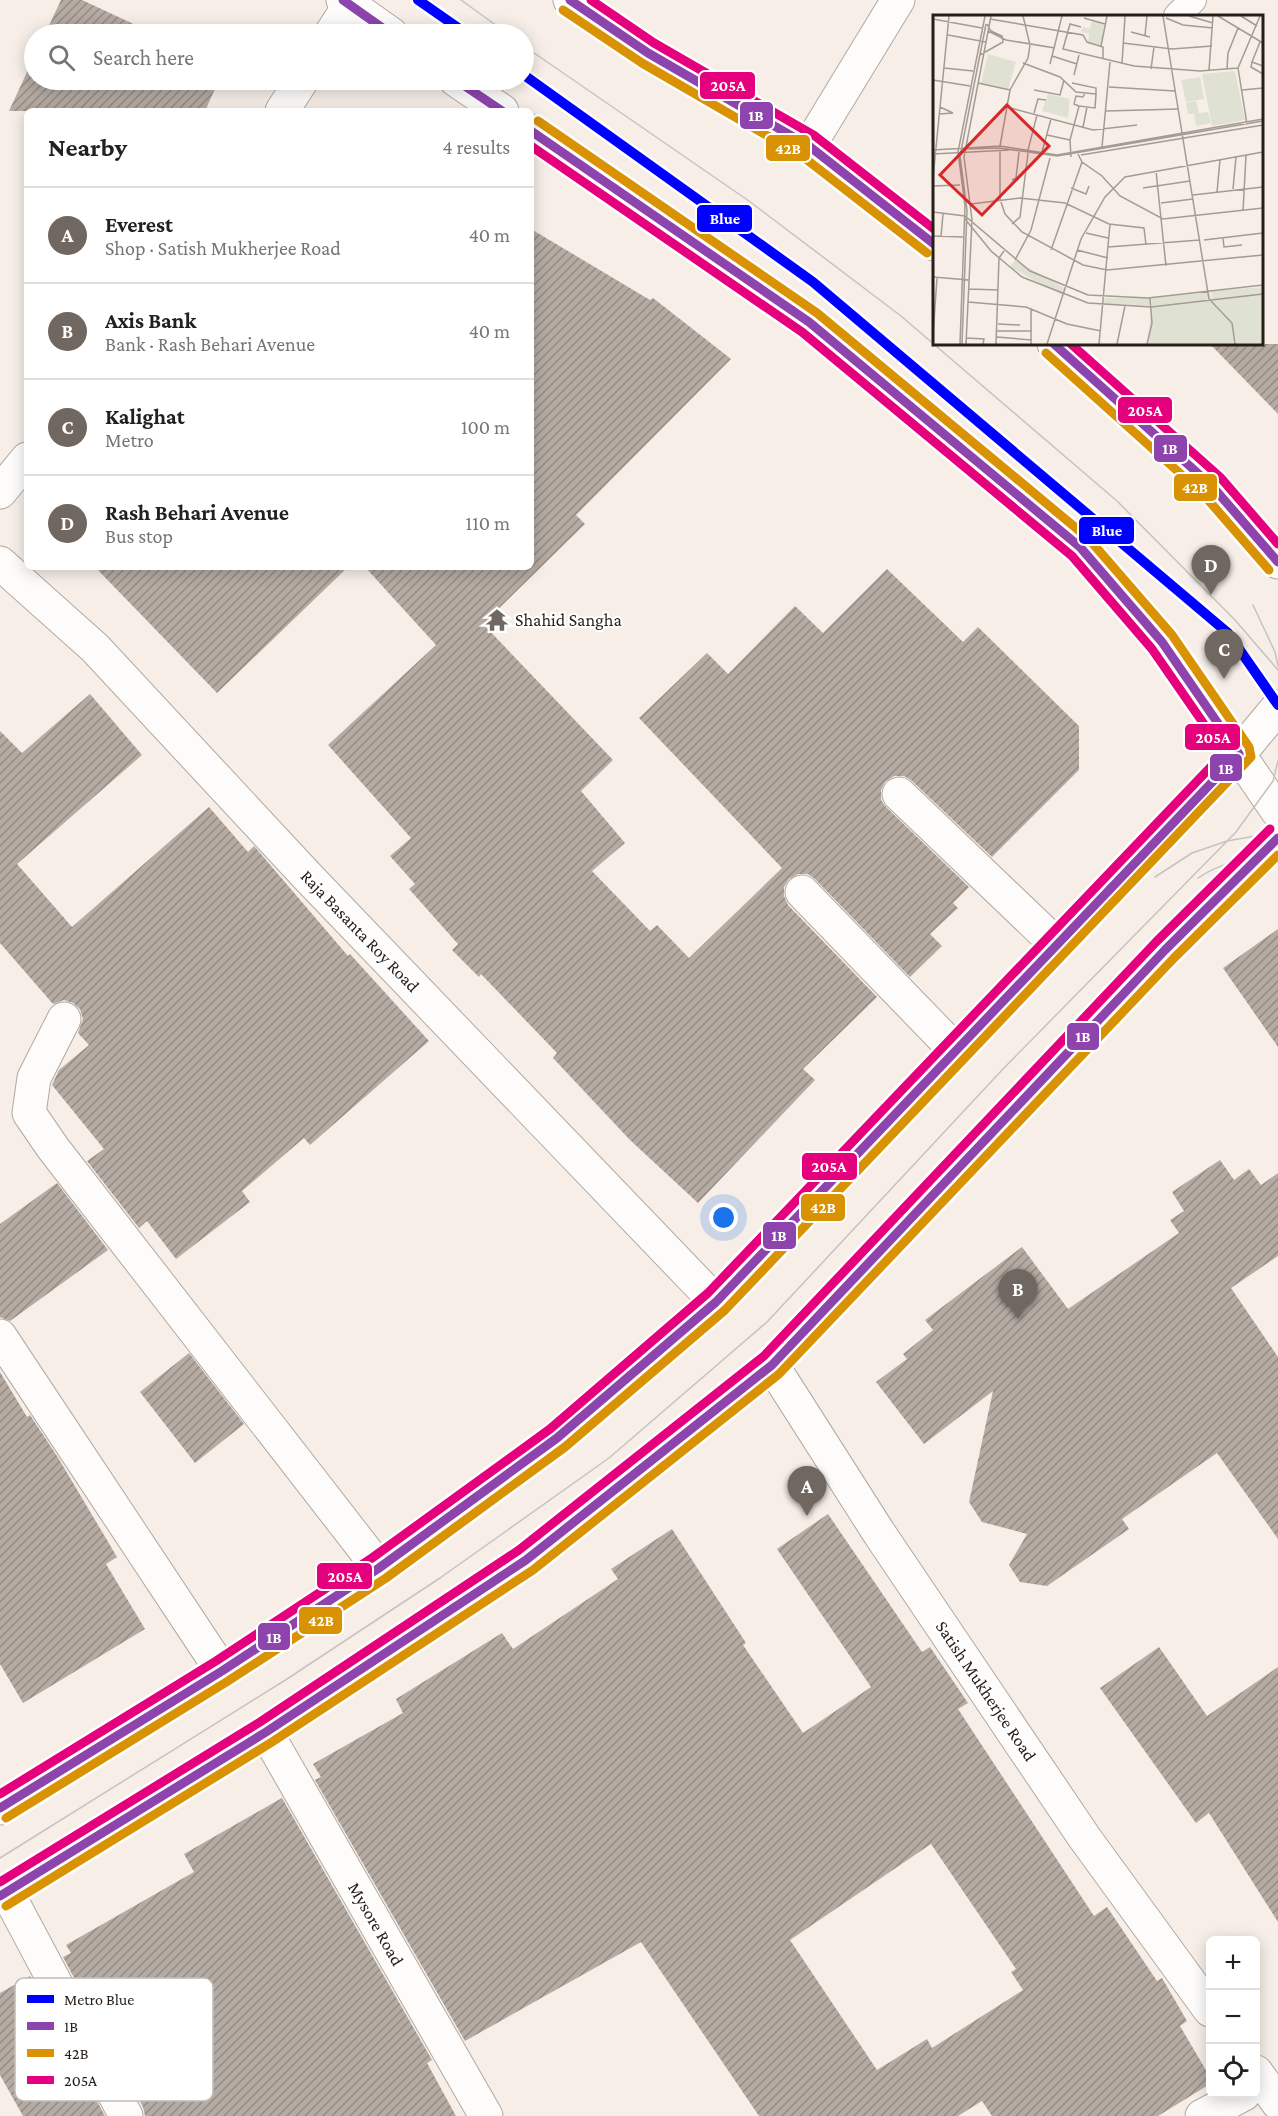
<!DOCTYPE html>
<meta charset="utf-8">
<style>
body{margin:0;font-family:"Crimson Pro",serif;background:#f2f2f2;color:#202124}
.controls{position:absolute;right:18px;bottom:18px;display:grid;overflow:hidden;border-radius:9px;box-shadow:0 3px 15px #0003}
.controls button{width:54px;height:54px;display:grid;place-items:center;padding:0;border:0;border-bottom:2px solid #e0e0e0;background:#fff;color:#202124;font:30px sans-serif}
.you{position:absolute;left:724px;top:1218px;width:21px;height:21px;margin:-15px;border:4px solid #fff;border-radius:50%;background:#1a73e8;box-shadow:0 0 0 9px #1a73e833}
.badge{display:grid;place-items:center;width:39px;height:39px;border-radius:50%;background:#6f6760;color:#fff;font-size:20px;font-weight:700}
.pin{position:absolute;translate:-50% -50px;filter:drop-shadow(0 2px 3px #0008)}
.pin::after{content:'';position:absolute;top:32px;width:21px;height:18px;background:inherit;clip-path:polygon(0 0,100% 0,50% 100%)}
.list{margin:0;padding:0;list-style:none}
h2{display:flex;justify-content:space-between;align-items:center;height:78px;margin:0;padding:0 24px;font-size:26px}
h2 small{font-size:20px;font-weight:400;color:#757577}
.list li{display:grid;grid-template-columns:39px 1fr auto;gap:18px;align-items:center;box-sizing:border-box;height:96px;padding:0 24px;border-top:2px solid #e0e0e0}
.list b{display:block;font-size:22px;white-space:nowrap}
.list p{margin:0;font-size:20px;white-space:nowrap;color:#757577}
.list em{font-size:20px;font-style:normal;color:#757577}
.icon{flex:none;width:33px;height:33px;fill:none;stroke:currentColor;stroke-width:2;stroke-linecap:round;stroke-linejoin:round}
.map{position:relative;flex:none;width:1278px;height:2116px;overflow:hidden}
.search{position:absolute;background:#fff;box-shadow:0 3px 15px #0003;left:24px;top:24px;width:510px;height:66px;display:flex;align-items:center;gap:15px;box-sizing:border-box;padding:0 21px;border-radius:33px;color:#757577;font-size:22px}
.panel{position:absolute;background:#fff;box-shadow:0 3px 15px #0003;left:24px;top:108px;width:510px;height:462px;border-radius:9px}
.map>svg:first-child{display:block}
</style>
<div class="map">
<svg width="1278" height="2116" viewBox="0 0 1278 2116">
<defs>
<pattern id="building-hatch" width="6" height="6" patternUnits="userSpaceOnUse" patternTransform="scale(1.5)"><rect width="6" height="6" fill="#b5aba3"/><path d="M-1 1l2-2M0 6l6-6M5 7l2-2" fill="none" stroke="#938b84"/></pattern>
</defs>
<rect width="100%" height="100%" fill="#f6eee7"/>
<!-- building -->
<path fill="url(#building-hatch)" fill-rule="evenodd" d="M61,0H82L155,34H45Z
M34,57V80H219L205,111H9Z
M531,229L650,300L653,298L731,359L576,515L585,524L483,624L613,760L581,791L625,843L592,871L650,931L657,925L689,958L782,868L639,718L707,653L728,674L795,606L823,633L887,569L963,642L978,627L1079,726V770L992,857L911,780L904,776H894L885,782L881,790V800L886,807L969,887L953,903L958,908L930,934L942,946L910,977L815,879L808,874H798L789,879L784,887V896L788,905L877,997L803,1069L815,1080L698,1203L630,1140L553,1058L557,1053L481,974L479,977L452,950L458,944L409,889L415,884L390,856L411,838L328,745L436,645L365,567H531Z
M1210,344H1278V414Z
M95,567H348L217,693Z
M90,694L142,755L17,864L72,927L209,807L248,852L254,846L348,956L350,954L429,1041L310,1145L304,1138L242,1191L250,1202L176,1259L147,1221L139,1228L87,1161L104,1149L52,1085L59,1070L89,1045L78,1033L83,1019L80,1009L73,1003L64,1000L53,1004L0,943V731L22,753Z
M1278,929V1047L1223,968Z
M1220,1160L1234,1180L1249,1169L1261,1185L1278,1173V1256L1231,1288L1278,1357V1539L1217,1453L1122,1519L1129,1529L1047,1586L1020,1582L1009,1565L1027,1534L982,1522L969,1502L993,1391L924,1444L876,1382L907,1359L903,1354L933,1330L925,1320L1022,1247L1068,1309L1179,1233L1170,1220L1184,1211L1172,1192Z
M57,1183L108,1250L10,1321L0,1317V1224Z
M189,1353L244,1424L195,1463L140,1392Z
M0,1372L27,1417L30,1415L57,1456L117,1557L106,1564L145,1629L23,1703L0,1664Z
M828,1514L922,1652L930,1647L968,1703L958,1709L1094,1916L1107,1907L1157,1981L1162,1978L1187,2021L1180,2026L1210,2077V2084L1158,2116H992L982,2101L958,2116H759L641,1942L465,2041L315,1780L321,1777L313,1764L403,1713L396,1699L502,1633L513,1649L618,1579L611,1569L672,1529L746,1643L743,1645L803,1733L871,1687L777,1549ZM931,1844L1016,1969L1011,1972L1023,1990L932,2048L927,2039L877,2070L790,1940Z
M1159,1647L1207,1716L1278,1667V1922L1209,1813L1196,1823L1100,1688Z
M282,1798L432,2060L427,2063L456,2116H145L143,2107L63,1957L71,1953L66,1945L194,1872L184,1854Z
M30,1976L105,2116H23L0,2075V1993Z"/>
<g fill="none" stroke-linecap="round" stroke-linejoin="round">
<!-- lane casing -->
<g stroke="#b0a9a2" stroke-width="28">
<path id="lane" d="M1177,16L1193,0"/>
</g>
<!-- street casing -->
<g stroke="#b0a9a2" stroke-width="35">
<path id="street" d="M331,34L349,6
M282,111L302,80
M809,146L898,0
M0,492L27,459
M0,563L95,648L308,877L716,1302
M899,794L1057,945
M802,892L956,1051
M64,1019L34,1078L29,1113L53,1148L379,1568
M0,1336L222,1671
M772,1365L879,1533L1084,1837L1210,2010
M266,1732L486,2116
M7,1892L126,2116
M1256,2072L1278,2103
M1202,2116L1244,2094"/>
</g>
<!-- primary casing -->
<g stroke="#b0a9a2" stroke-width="35">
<path id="primary" d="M343,0L391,34
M570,0L648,53L809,146L934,244
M456,80L502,111
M531,131L809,322L1080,547L1162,642L1278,812
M1054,344L1212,486L1278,562
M0,1808L222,1671L379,1568L557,1438L716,1302L1239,754L1278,707
M0,1896L266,1732L526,1560L772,1365L1165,950L1278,838"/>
</g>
<!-- lane -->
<use href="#lane" stroke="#fefcfb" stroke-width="26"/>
<!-- street -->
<use href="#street" stroke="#fefcfb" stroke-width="33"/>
<!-- primary -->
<use href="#primary" stroke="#fefcfb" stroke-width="33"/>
<!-- tram -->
<path stroke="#c5c3c1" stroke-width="1.5" d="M461,0L508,34
M524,46L749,201L901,316L1117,501L1235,620L1278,670
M1253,605L1275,652L1278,666
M1155,877L1192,853L1227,841L1278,832
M1198,878C1221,862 1251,857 1278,854
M0,1858L287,1679L440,1578L609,1458L767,1322L1003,1069L1236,832L1273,781L1278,761"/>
<!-- bus-1 casing -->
<g stroke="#fff" stroke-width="14">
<path id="bus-1" d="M343,0L391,34
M570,0L648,53L809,146L934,244
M456,80L502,111
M1054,344L1212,486L1278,562
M0,1808L222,1671L379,1568L557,1438L716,1302L1239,754L1162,642L1080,547L809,322L531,131
M0,1896L266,1732L526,1560L772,1365L1165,950L1278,838"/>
</g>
<!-- bus-2 casing -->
<g stroke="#fff" stroke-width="14">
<path id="bus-2" d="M563,10L642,63L802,156L927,253
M1046,353L1203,494L1269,570
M6,1818L228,1681L386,1578L565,1447L725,1310L1251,757L1249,747L1172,635L1088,538L817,313L538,121
M6,1906L272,1742L533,1570L779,1374L1174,958L1278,855"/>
</g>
<!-- bus-3 casing -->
<g stroke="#fff" stroke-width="14">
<path id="bus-3" d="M591,0L654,43L815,136L934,229
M1071,344L1220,477L1278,544
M0,1794L216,1661L372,1558L550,1429L708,1293L1224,753L1152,649L1072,556L802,332L531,146
M0,1882L260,1722L519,1550L764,1356L1156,942L1270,829"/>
</g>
<!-- bus-1 -->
<use href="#bus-1" stroke="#8e44ad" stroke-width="9"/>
<!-- bus-2 -->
<use href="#bus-2" stroke="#d89203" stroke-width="9"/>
<!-- bus-3 -->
<use href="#bus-3" stroke="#e5007d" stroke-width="9"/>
<!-- metro-1 casing -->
<g stroke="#fff" stroke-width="15">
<path id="metro-1" d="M418,0L467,34
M524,75L813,282L1228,633L1278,705"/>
</g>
<!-- metro-1 -->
<use href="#metro-1" stroke="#00f" stroke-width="10"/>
</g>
<!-- icons -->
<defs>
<g id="temple-bare" transform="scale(1.8)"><path d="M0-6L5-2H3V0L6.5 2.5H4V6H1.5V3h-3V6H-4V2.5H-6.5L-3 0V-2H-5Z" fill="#6f6760" stroke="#fff" stroke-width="2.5" paint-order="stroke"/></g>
</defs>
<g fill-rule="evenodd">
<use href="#temple-bare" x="497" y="620"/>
</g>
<g text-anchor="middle" stroke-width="4.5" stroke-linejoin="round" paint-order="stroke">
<!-- poi labels -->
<g font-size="18" fill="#271e17" stroke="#fff" text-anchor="start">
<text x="515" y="626">Shahid Sangha</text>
</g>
<!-- street labels -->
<g font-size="18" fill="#271e17" stroke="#fff">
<text transform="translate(360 931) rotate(46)" y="6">Raja Basanta Roy Road</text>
<text transform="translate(986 1691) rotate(56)" y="6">Satish Mukherjee Road</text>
<text transform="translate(376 1924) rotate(60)" y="6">Mysore Road</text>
</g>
</g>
<!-- overview -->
<g transform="translate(933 15)">
<rect width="330" height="330" fill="#f6eee7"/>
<path d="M263,86L266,98L275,97L278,108L263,111L261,99H255L253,88Z" fill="#dfe2d2"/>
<path d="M159,6L171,8L168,31L155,29L156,19L148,16L150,12L157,14ZM55,39L83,47L75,75L48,68ZM302,56L312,105L279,111L269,59ZM267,62L271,84L253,87L248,65ZM115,79L137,84L135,103L109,96ZM82,245L131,273L129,280L77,252ZM330,272V329H215L218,292L280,283L278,276ZM277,277L279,284L219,291L218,283ZM172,283H217L218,291L170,289Z" fill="#dfe2d2"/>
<path fill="none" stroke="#a39b94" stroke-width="1.5" d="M230,1L276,284L299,308L302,329M256,1L280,8M285,1L330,28M308,1L324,11M151,3L172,9M233,3L250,10L280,13M0,4L49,13M57,4L150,20L154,27L170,32V45M148,12L137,9L130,34L201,51L267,56L305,53L327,1M55,16L73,25L122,33M198,17L217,22M15,20L53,27M212,20L214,1M190,28L239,34L279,31M168,31L174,1M47,40L70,27L69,21L58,16L54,9M119,41L144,49M319,47L327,27M90,48L127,62L143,77L163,79M117,49L129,1M189,49L192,1M330,51L319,47L318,52L330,59M11,53L40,56M305,53L314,109M218,54L221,32M294,54L295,38L305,13M276,55L280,1M141,60L146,40M0,65L37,71M45,68L77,75M176,72L242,76M101,75L127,80L131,65M309,75L330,73M146,91L141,89L143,81L150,82L152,78M74,92L160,115L204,110M173,96L246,94M101,98L105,84L113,85M6,99L20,98L7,92M150,112L154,92M114,120L137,125M67,131L77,75L95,43L97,30L90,1M169,132L177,47M0,135L67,131L124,140L330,104M67,135V184L72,199L89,217L150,250L174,255L330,240M95,135L104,100M109,137L118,104M144,137L149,147L169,161L187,181L230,204L330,193M0,139L76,135M148,140L330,110M27,141L32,134L66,133L124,141L330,106M138,142L137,125L146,91L162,93L163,79V73L139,68M223,156L233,251M0,163L16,1M79,165L83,163L86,137M0,171L27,170M138,173L153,179L156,171M210,173L257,166M300,174L303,142M284,177L287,145M260,180L330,172M228,188L260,184M38,189L87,183L132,188L176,209L211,213L213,230M310,196L313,140M0,197L32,201L97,256L155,280L215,283L330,270M32,204L58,236L89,262L155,288L218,292L330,279M79,209L87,202L95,138M153,218L175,223M0,221L30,222M8,221L10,199M290,223L291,232L309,230M271,225L330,218M175,232L267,225M118,235L149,147M144,235L175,243M82,245L98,215L117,143M0,262L36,265M36,274L65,275M35,287L93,292L134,309L168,316M98,293V329M65,309L87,310M64,316H99M0,320L4,263M64,322L99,325M33,323L51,324L50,329M27,329L32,191L25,137L52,1M29,329L34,195L27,141L53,9M33,329L39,205L31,142L58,1M63,329L66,243L71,236M114,329L148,224L172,182L192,162L330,137M166,329L177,209M184,329L192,291M214,329L219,308L217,283"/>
<path fill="#d62828" fill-opacity="0.15" stroke="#d62828" stroke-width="3" d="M74,90L116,131L49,200L7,160Z"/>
<rect width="330" height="330" fill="none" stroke="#271e17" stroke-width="3"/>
</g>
<!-- legend -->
<rect x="15" y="1978" width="198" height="123" rx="9" fill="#fff" stroke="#bebcb9" stroke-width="1.5"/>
<rect x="27" y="1995" width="27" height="8" fill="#00f"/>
<rect x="27" y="2022" width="27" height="8" fill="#8e44ad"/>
<rect x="27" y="2049" width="27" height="8" fill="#d89203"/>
<rect x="27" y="2076" width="27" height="8" fill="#e5007d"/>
<g font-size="16" fill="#271e17">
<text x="64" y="2005">Metro Blue</text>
<text x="64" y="2032">1B</text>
<text x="64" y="2059">42B</text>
<text x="64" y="2086">205A</text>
</g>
<g stroke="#fff" stroke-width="2">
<rect x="699" y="71" width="57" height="29" rx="6" fill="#e5007d"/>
<rect x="739" y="101" width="35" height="29" rx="6" fill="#8e44ad"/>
<rect x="765" y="134" width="46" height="28" rx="6" fill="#d89203"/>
<rect x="696" y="204" width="57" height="29" rx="6" fill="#00f"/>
<rect x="1117" y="396" width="56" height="28" rx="6" fill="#e5007d"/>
<rect x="1153" y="434" width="35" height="29" rx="6" fill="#8e44ad"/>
<rect x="1173" y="473" width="45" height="29" rx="6" fill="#d89203"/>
<rect x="1078" y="516" width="57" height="29" rx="6" fill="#00f"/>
<rect x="1184" y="723" width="57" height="28" rx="6" fill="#e5007d"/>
<rect x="1209" y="753" width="34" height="29" rx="6" fill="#8e44ad"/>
<rect x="1066" y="1022" width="34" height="29" rx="6" fill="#8e44ad"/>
<rect x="801" y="1152" width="57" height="29" rx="6" fill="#e5007d"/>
<rect x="800" y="1193" width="46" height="29" rx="6" fill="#d89203"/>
<rect x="762" y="1221" width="35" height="29" rx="6" fill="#8e44ad"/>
<rect x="316" y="1562" width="57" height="28" rx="6" fill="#e5007d"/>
<rect x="298" y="1606" width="45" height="29" rx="6" fill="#d89203"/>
<rect x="257" y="1622" width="34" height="29" rx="6" fill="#8e44ad"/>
</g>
<g font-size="16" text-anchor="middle" font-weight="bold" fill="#fff">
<text x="728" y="91">205A</text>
<text x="756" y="121">1B</text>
<text x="788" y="154">42B</text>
<text x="725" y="224">Blue</text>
<text x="1145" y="416">205A</text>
<text x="1170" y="454">1B</text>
<text x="1195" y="493">42B</text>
<text x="1107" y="536">Blue</text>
<text x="1213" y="743">205A</text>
<text x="1226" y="774">1B</text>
<text x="1083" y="1042">1B</text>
<text x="829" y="1172">205A</text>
<text x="823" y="1213">42B</text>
<text x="779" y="1241">1B</text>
<text x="345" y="1582">205A</text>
<text x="321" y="1626">42B</text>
<text x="274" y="1643">1B</text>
</g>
</svg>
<div class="controls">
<button>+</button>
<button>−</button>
<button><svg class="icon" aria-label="locate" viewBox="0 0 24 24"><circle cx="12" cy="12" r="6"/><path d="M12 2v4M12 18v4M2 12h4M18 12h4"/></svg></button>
</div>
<div class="you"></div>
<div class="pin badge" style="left:807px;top:1516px">A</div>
<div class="pin badge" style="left:1018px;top:1319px">B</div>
<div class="pin badge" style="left:1224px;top:679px">C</div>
<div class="pin badge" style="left:1211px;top:595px">D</div>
<div class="search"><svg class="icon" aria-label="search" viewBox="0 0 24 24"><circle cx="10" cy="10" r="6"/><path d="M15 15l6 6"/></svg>Search here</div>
<section class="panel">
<h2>Nearby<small>4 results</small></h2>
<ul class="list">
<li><span class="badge">A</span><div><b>Everest</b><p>Shop · Satish Mukherjee Road</p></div><em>40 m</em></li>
<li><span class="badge">B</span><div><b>Axis Bank</b><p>Bank · Rash Behari Avenue</p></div><em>40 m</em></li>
<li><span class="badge">C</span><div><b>Kalighat</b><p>Metro</p></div><em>100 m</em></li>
<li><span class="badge">D</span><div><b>Rash Behari Avenue</b><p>Bus stop</p></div><em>110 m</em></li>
</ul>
</section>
</div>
